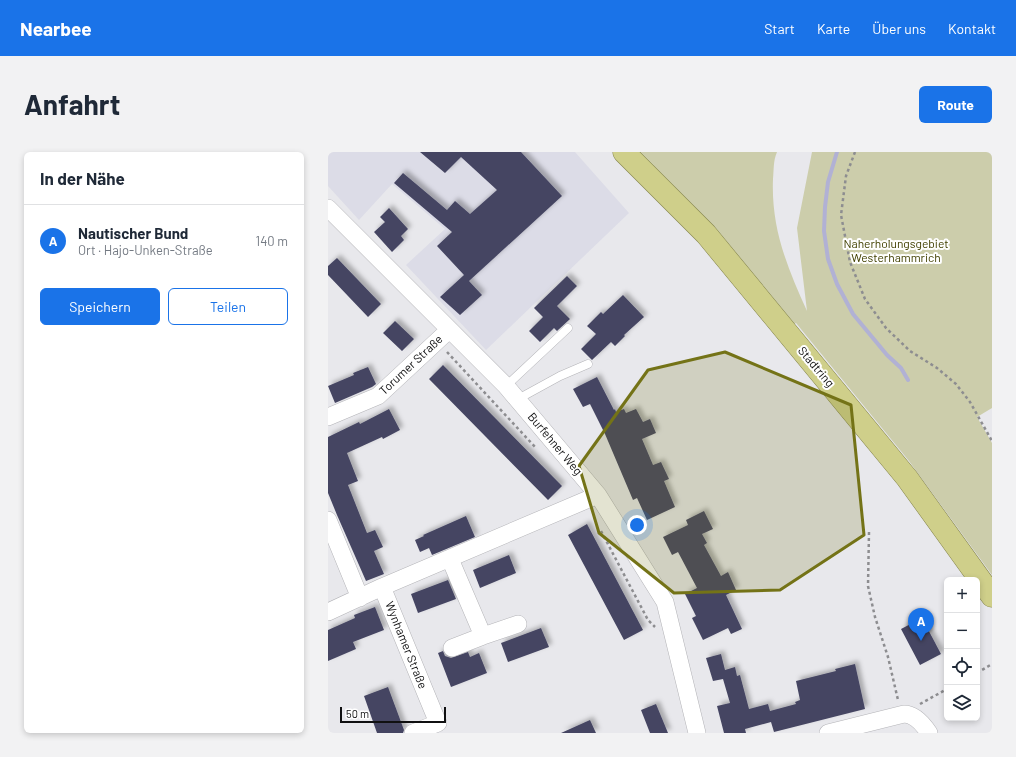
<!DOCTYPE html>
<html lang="de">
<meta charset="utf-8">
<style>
body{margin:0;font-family:Barlow,sans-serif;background:#f2f2f3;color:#1f2937}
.controls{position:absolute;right:12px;bottom:12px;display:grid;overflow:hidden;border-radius:6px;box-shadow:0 2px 6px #0003}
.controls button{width:36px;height:36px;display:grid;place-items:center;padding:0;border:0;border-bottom:1px solid #e0e1e3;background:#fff;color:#1f2937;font:20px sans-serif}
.scale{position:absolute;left:12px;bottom:10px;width:106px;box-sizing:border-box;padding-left:4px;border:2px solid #101011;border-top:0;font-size:11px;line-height:14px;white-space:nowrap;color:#101011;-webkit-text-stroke:3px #fff;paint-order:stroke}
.you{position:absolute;left:309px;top:373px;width:14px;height:14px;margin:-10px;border:3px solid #fff;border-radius:50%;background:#1a73e8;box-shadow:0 0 0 6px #1a73e833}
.badge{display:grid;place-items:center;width:26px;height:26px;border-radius:50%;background:#1a73e8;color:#fff;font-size:13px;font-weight:700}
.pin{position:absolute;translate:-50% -33px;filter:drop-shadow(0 1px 2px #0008)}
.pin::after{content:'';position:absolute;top:21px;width:14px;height:12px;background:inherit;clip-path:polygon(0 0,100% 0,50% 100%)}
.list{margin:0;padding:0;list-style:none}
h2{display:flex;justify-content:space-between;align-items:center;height:52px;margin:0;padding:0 16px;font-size:17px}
h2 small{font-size:13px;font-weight:400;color:#747a83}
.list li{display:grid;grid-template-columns:26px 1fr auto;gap:12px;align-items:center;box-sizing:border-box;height:72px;padding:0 16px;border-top:1px solid #e0e1e3}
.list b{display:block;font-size:15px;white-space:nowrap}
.list p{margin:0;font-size:13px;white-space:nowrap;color:#747a83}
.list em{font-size:13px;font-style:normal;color:#747a83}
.actions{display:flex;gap:8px;padding:12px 16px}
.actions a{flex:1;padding:9px 0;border:1px solid #1a73e8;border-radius:6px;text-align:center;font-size:14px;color:#1a73e8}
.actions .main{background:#1a73e8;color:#fff}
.icon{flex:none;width:22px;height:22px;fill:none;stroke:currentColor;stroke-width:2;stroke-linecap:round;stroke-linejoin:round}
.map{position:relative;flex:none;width:664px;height:581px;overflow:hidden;border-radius:6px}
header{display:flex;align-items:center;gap:24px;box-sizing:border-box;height:56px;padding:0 20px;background:#1a73e8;color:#fff}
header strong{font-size:19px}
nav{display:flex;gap:22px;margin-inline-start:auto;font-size:14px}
.intro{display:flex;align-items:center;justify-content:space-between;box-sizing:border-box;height:96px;padding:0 24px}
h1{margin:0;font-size:28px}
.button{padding:10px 18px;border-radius:6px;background:#1a73e8;color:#fff;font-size:14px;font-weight:700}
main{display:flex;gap:24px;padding:0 24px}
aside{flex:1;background:#fff;border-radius:6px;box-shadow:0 2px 6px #0003}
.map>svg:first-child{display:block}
</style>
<header>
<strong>Nearbee</strong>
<nav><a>Start</a><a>Karte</a><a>Über uns</a><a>Kontakt</a></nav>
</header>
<div class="intro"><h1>Anfahrt</h1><a class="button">Route</a></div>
<main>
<aside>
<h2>In der Nähe<small></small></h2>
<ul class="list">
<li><span class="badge">A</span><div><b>Nautischer Bund</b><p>Ort · Hajo-Unken-Straße</p></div><em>140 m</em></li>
</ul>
<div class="actions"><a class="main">Speichern</a><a>Teilen</a></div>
</aside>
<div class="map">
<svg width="664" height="581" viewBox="0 0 664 581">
<defs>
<filter id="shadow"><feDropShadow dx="3.5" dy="-3.5" stdDeviation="2" flood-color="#0004"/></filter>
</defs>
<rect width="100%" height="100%" fill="#e8e8ec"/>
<!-- built -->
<path fill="#dcdce7" d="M0,0H247L301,61L158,198L78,113L117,77L64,32L31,68L0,34Z"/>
<!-- green -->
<path fill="#cccdab" d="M303,0H449C445,9 446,18 445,27C443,76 459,115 479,159L469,76L484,0H664V256L649,265L664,291V423L581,309L468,171L462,175Z"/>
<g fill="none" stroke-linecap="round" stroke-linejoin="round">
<!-- stream -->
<path stroke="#b1b1d4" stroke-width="4" d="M509,0L500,30L497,55L496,79L500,107L509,132L525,162L559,203L573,216L580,228"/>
</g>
<!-- building -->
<path fill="#454562" filter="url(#shadow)" d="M92,0H193L234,44L141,129L154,143L132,163L112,145L136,123L109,94L124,80L66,31L75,21L119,58L127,49L142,62L169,38L133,5L117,21Z
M61,56L80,77L73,84L76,88L64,100L46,80L57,70L52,65Z
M9,106L53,152L40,165L0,123V114Z
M239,124L249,134L229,154L242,167L229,179L226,176L212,190L201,179L215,165L206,156Z
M295,143L316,165L296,183L297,184L287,194L283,190L264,208L253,197L268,182L259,174L273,160L275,162Z
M67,169L86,187L74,199L55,181Z
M115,213L234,334L220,348L101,227Z
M40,215L48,232L44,235L7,251L0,234L26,223L25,221Z
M269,225L286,258L287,257L288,260L296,257L298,261L308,257L315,270L322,267L328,281L314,287L325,313L333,310L341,327L336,329L347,355L319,368L309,346L305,348L277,282L262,252L255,255L245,237Z
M61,257L72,278L55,287L54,285L19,301L30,329L20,333L39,381L47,378L55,395L46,399L56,422L38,429L9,363L0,341V285L31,270L32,272Z
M376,359L385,377L374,382L379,391L376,393L393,424L400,420L408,438L398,443L414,477L403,482L400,476L375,488L364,466L368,464L357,442L369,436L350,400L344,403L335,385L360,373L358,368Z
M138,364L147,385L104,403L101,396L92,400L87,388L96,384L95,383Z
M259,372L315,478L296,488L240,383Z
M181,403L188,421L152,436L145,418Z
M120,428L128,447L90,461L83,442Z
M47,455L56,478L25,490L28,497L0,509V478L27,466L26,463Z
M594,466L613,502L592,513L573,477Z
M213,476L221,495L180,510L173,491Z
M115,499L117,504L123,506L140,500L142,505L151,501L159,521L123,535L110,501Z
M393,502L397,518L407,515L409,524L412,523L421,557L440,552L442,559L468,552L467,550L472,548L468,529L508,519L507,517L527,512L537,557L446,580L443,570L417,577L418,581H396L389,554L402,551L395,527L385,529L378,506Z
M60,535L76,578L75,581H49L36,544Z
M328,552L340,581H322L313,558Z
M262,568L268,581H233Z"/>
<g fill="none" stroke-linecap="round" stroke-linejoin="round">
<!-- service casing -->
<g stroke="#b4b4b8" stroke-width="9">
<path id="service" d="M178,234L240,176
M190,247L232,224L260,212"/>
</g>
<!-- minor casing -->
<g stroke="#b4b4b8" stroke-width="18">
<path id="minor" d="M0,56L178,234L270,343L337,450L369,581
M0,265L50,244L121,178
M0,368L32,446
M122,407L155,484
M54,435L110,571L85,581
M0,460L54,435L270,343
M124,496L155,484L190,472
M500,581L576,562C586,562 595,572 601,581"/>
</g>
<!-- trunk casing -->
<g stroke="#84844c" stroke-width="23">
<path id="trunk" d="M296,0L378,82L579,326L664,444"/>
</g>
<!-- path -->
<path stroke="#8d8d90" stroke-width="2.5" stroke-dasharray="3 3" stroke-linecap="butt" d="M527,0L518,24L513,63L522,110L537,147L558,176L582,199L609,216L628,232L642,250L664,289
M119,200L208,296
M273,379L320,468L327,475
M541,380L540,434L547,465L560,505L570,548
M649,521L664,512
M592,552L619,537"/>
<!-- service -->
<use href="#service" stroke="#fff" stroke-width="8"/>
<!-- minor -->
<use href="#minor" stroke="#fff" stroke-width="17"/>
<!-- trunk -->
<use href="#trunk" stroke="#cfcf8a" stroke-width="22"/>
</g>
<!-- marked area -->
<path fill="#747317" fill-opacity="0.2" stroke="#747317" stroke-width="3" stroke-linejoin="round" d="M397,200L523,253L536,383L452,438L346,441L271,381L251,314L320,218Z"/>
<g text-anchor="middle" stroke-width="4" stroke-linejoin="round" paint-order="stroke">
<!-- park labels -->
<g font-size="12" fill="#414000" stroke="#fff">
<text x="568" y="96">Naherholungsgebiet<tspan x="568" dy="14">Westerhammrich</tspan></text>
</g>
<!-- street labels -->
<g font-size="12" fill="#101011" stroke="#fff">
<text transform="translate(83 213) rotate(-43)" y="4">Torumer Straße</text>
<text transform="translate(488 215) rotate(50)" y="4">Stadtring</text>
<text transform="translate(227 292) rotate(50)" y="4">Burfehner Weg</text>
<text transform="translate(78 493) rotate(68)" y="4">Wynhamer Straße</text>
</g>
</g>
</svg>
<div class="controls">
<button>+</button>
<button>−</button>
<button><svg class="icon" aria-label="locate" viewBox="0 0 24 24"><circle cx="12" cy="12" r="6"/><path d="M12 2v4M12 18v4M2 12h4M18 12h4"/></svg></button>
<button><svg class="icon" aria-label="layers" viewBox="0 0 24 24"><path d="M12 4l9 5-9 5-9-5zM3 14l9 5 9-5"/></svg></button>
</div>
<div class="scale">50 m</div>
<div class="you"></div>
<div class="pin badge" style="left:593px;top:489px">A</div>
</div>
</main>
